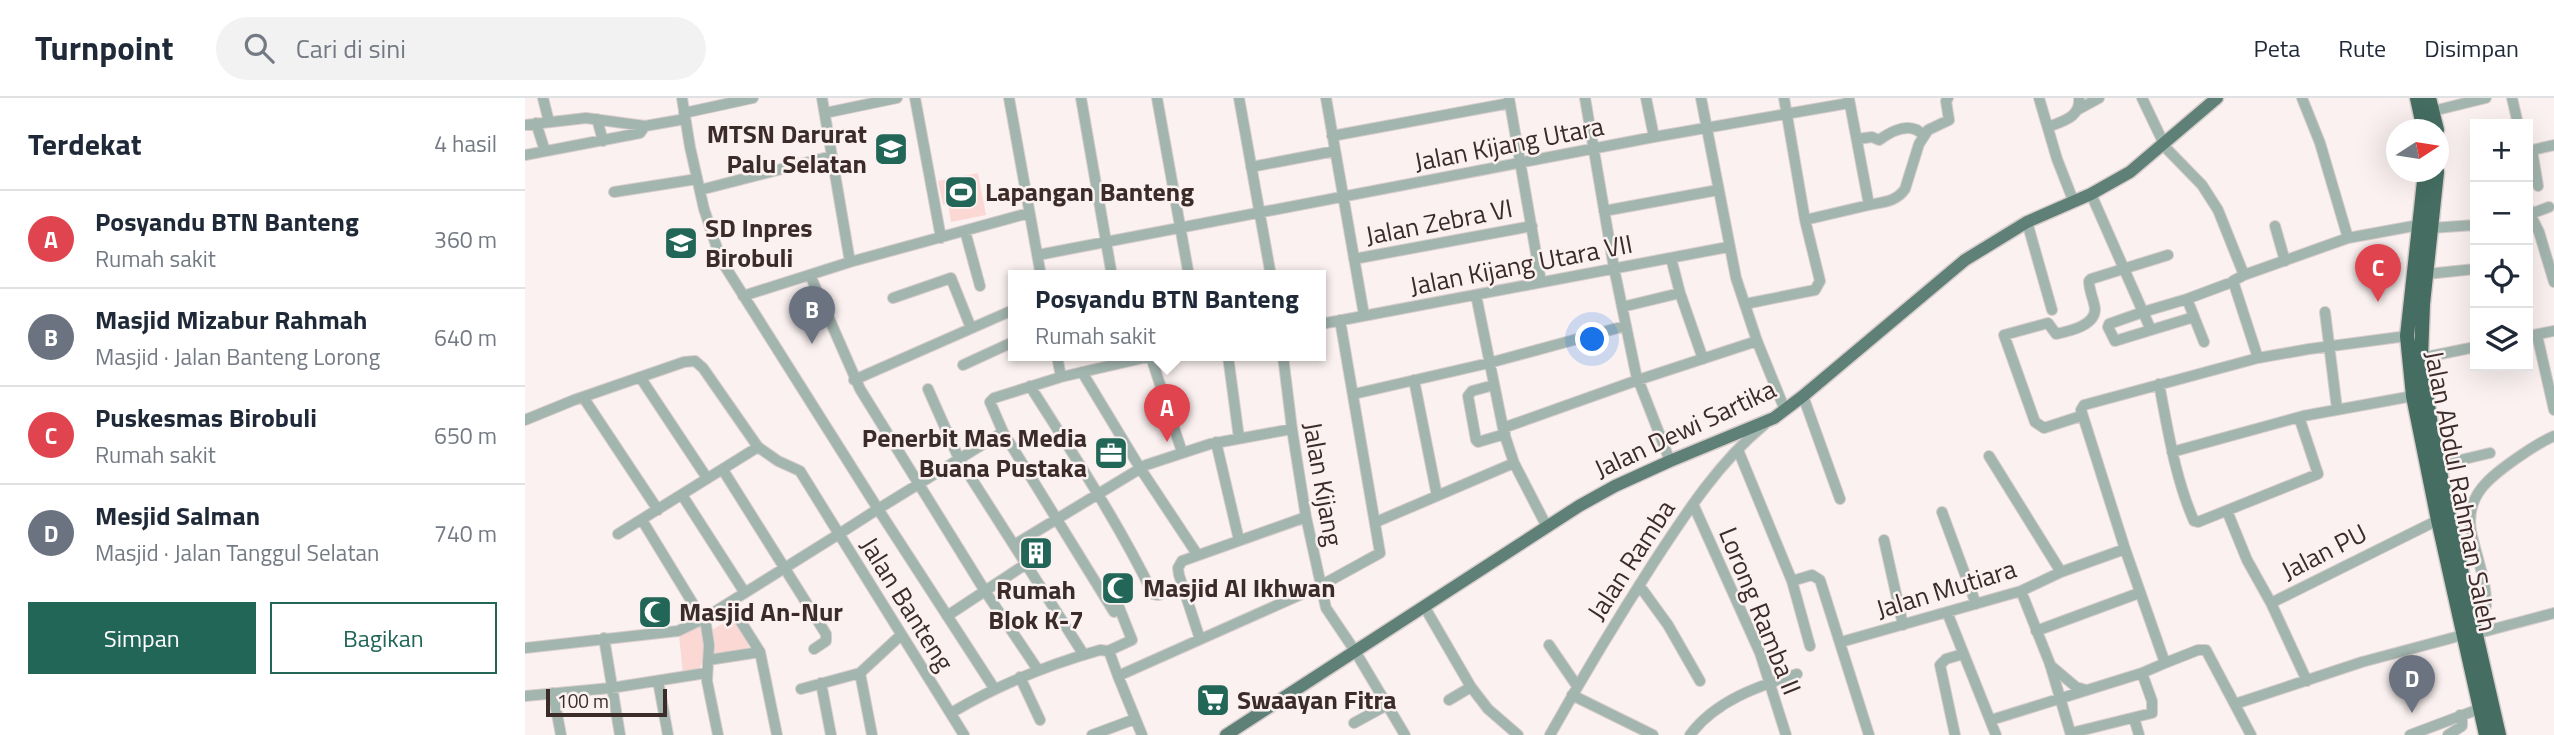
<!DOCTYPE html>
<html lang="id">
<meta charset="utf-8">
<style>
body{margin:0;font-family:"Titillium Web",sans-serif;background:#f2f2f3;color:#1f2937}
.controls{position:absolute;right:21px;top:21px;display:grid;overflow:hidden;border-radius:0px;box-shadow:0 7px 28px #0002}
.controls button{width:63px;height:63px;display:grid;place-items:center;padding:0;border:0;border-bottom:2px solid #e0e1e3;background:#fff;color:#1f2937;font:35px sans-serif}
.compass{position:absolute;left:1861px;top:21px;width:63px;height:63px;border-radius:50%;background:#fff;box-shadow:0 7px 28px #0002;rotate:78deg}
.scale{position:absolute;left:21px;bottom:18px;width:121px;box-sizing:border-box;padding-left:7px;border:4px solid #3b2b29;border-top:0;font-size:19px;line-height:24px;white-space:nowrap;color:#3b2b29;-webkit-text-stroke:5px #faf1f0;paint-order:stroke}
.you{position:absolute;left:1068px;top:242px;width:24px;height:24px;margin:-18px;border:5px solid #fff;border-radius:50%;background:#1a73e8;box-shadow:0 0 0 10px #1a73e833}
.badge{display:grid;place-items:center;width:46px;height:46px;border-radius:50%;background:#226657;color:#fff;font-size:23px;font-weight:700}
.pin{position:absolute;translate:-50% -58px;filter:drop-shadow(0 2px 4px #0008)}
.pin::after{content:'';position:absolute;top:37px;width:24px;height:21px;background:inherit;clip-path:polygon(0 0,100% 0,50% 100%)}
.popup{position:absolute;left:483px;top:172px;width:318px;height:91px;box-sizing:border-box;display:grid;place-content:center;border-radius:0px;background:#fff;filter:drop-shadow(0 2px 5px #0005);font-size:23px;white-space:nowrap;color:#747a83}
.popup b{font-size:26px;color:#1f2937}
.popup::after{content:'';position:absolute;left:50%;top:100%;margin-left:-14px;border:14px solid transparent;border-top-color:#fff}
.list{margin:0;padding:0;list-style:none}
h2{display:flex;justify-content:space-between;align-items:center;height:91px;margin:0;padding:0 28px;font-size:30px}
h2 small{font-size:23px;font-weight:400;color:#747a83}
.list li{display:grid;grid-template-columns:46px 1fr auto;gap:21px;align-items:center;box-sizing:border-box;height:98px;padding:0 28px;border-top:2px solid #e0e1e3}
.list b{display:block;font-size:26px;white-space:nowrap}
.list p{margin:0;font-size:23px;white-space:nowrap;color:#747a83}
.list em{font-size:23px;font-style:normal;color:#747a83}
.actions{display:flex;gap:14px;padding:21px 28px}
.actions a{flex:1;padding:16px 0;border:2px solid #226657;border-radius:0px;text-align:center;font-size:24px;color:#226657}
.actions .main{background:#226657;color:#fff}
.icon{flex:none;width:38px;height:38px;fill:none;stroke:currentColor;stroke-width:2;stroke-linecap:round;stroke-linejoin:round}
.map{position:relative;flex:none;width:2029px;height:637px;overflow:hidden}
header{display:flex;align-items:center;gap:42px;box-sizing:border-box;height:98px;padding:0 35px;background:#fff;border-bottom:2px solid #e0e1e3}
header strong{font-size:33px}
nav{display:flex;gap:38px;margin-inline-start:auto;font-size:24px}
.search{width:490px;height:63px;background:#f2f2f3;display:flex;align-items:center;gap:18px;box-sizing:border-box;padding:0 24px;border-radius:38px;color:#747a83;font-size:26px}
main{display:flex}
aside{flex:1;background:#fff}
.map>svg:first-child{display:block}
</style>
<header>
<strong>Turnpoint</strong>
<div class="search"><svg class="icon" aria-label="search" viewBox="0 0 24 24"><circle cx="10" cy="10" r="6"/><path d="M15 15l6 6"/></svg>Cari di sini</div>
<nav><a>Peta</a><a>Rute</a><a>Disimpan</a></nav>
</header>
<main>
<aside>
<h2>Terdekat<small>4 hasil</small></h2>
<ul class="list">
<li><span class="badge" style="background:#e0444e">A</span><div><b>Posyandu BTN Banteng</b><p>Rumah sakit</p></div><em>360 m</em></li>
<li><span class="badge" style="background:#6b7280">B</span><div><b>Masjid Mizabur Rahmah</b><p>Masjid · Jalan Banteng Lorong</p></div><em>640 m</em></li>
<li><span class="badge" style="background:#e0444e">C</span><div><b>Puskesmas Birobuli</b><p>Rumah sakit</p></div><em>650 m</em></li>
<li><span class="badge" style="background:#6b7280">D</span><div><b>Mesjid Salman</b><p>Masjid · Jalan Tanggul Selatan</p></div><em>740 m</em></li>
</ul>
<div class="actions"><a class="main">Simpan</a><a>Bagikan</a></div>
</aside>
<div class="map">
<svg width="2029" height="637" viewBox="0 0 2029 637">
<rect width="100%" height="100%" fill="#faf1f0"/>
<!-- green -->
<path fill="#fcd8d4" d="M453,75L461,117L426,124L423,106L418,107L413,83Z
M209,519L222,539L224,551L190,556L187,532Z
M177,525C179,542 183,563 171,575L158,576L154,537Z"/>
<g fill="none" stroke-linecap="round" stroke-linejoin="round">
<!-- minor casing -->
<g stroke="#d8cdcc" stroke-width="12">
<path id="minor" d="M18,0L24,24
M157,0L165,49L179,111L196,162L353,411L314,436L439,637
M297,0L325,164
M390,0L416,140
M484,0L516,178
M556,0L587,178
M632,0L664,178
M714,0L746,178
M801,0L839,217
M984,0L1016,184
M1060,0L1089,170L1111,276L1145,363
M1121,0L1129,39
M1176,0L1211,180L1232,243L1260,312
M1514,0L1532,61L1548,102
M1617,0L1639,46
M1987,0L1993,26
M1552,12L1574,0
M1908,13L1961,0
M159,15L228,0
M300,15L372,0
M72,21L78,43
M11,25L20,53
M0,27L61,20L120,28L160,21
M1523,29C1538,23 1556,19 1554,0
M807,38L985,5
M1332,41L1347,39L1354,42C1368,32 1387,23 1399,38
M1638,47L1677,87L1693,112L1719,177L1823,140L1795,45L1777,0
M2007,52L2013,88
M2003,53L2029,47
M0,57L115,35L120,28
M726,69L810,53
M175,92L307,58
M89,94L172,81
M1566,96L1618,214L1662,201L1679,244
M1344,107C1358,104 1371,104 1380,91L1394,46L1403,32L1424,22L1421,3L1423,0
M2003,109L2005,116L2024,109
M1079,113L1193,92
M2003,116H2005L2014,134L2029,184
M1280,122L1344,107L1324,1
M1502,124L1527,212
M1750,128L1760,163
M1906,130L1950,127
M440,133L455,188
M1823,140L1894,127
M513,157L1129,39L1324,5
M1146,160L1155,195L1178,261
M829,161L1007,128
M1902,176L1950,171
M285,177L335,291L460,493L513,572
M1719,177L1708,183L1733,260
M951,197L979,335L989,365L1021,427
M218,198L325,164L504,115
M368,200L426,180L446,230
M1662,201L1702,186
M1220,206L1290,192L1295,183L1280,122L1259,0
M1097,209L1155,195
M1618,214L1626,232L1590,243L1583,229L1584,226Z
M1800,214L1812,311
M796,226L1203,149
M1626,232L1669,219
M2012,237L2029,312
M2003,238L2029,233
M532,258L536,279
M703,258L714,340
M758,258L767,331L781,419L801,510L830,553L880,637
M626,259L657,354
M1896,260L1950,249
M438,267L488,244
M557,274L615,370L672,456
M115,279L182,380
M329,282L488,212
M889,282L912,398
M1634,286C1643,332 1650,380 1669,423L1673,424L1793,376L1774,319
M969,287L947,293L943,298L951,342L953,344L980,336
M505,288C548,356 593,424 628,496L634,497L658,488
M403,291L434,361L559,557
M829,296L964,265L1100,228
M1278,298L1315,401
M58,299L133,412
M1556,318L1519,330L1510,324L1479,237L1523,225L1531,236C1544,233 1570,228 1570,211C1569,202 1564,193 1564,183L1566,181L1643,157
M0,322L49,302L159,264L170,263L178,270L233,349L253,363L275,373L314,436L178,521L153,533L0,550
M978,330L1113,282L1232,243
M691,344L714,442
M1213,352L1267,483L1287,477L1295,482L1344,637
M1647,354L1778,318L1888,298
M1464,358L1536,474
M1914,367L1965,355
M198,372L301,536V543L289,551
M157,397L220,495
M1168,406L1235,555L1261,637
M1702,413L1722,462L1746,505
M1417,414L1451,506
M117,422L181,527L184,547L182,583L193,637
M851,424L989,365
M93,436L233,349
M1359,442L1378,527
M489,447L621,367L685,346L767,331
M1267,483L1285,548
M1114,487L1143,527L1175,583
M1496,493L1525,566L1546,637
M204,505L235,554
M899,508L946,589L924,602
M589,514L478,334L465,304L469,300L536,279L627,258
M1422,514L1471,637
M1945,514L1961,508C1962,483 1951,458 1946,433C1940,397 1965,379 1992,360C2004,352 2015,344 2029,338
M422,518L501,466
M1511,533L1614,495
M1950,536L2029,515
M79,540L95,637
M675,541L654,477L653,470L657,463L781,419
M1316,544L1496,493L1536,474L1600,451
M1024,547L1052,588
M583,553L607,542L590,499
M183,562L235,554L252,637
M1525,567L1551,589L1561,592
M335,575L347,637
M495,579L515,622
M133,583L143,637
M1782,583L1746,505L1913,422
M296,585L306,637
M946,589L963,611L993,637
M469,590L353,411L478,334
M276,591L335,575L376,537
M28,595L36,637
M1047,597L1128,637
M0,598L86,590L181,575
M1710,606L1837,564L1938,537
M426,615C473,587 522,567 575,552L583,553L585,556L593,578
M1609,620L1614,637
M1466,622L1617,575L1640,565
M829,625L862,607
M1546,635L1627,615V603L1617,575
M567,637L610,621
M617,637L593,578L795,488L855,455L815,222
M1025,637C1058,578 1093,520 1129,464C1161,415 1194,364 1239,327
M1165,637C1190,603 1233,588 1272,576
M1430,637L1415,567L1421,561L1438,556
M1726,637L1681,552H1673L1640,565L1600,451L1556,312L1559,307L1733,260L1784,251L1882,238
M1885,637L1954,611
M1923,637L1937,628V622L1935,617"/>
</g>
<!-- major casing -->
<g stroke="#d8cdcc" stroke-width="15">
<path id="major" d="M701,637L1054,408L1090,388L1145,363L1249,320L1278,298L1440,162L1502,124L1566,96L1605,74L1692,0"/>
</g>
<!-- highway casing -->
<g stroke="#d8cdcc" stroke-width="17">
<path id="highway" d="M1892,0L1899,32
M1904,0L1912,32
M1913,54V58
M1900,74L1882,238L1888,298L1913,422L1961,637
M1912,74L1898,206L1896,260L1907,334L1925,423L1974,637"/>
</g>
<!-- minor -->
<use href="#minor" stroke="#a3b5af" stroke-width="10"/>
<!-- major -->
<use href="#major" stroke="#5e8076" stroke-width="12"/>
<!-- highway -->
<use href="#highway" stroke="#456d62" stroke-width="14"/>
</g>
<!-- icons -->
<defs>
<g id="school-square" transform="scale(1.75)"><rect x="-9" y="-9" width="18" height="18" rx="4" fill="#226657" stroke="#faf1f0"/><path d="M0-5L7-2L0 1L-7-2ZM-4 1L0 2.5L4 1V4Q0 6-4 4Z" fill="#fff"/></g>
<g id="stadium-square" transform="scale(1.75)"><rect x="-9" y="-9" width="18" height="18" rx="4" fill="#226657" stroke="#faf1f0"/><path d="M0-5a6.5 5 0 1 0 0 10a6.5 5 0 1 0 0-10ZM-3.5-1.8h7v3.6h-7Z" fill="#fff"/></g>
<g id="office-square" transform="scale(1.75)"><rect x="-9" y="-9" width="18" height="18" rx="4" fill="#226657" stroke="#faf1f0"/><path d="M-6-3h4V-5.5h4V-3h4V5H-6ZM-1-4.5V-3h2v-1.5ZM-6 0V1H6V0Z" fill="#fff"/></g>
<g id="building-square" transform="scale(1.75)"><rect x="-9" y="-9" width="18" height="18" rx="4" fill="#226657" stroke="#faf1f0"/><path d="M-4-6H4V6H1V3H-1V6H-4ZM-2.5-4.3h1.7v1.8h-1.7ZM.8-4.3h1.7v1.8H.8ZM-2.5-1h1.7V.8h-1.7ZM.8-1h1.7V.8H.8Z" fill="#fff"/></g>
<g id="mosque-square" transform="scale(1.75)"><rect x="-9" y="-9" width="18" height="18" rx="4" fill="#226657" stroke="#faf1f0"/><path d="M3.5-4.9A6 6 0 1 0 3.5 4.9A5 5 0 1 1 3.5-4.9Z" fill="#fff"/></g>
<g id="supermarket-square" transform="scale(1.75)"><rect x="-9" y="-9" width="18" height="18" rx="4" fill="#226657" stroke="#faf1f0"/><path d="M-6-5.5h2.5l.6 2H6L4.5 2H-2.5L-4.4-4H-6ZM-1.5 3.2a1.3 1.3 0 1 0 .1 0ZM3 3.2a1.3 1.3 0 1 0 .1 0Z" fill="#fff"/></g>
</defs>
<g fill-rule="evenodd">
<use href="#school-square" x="366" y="51"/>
<use href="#stadium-square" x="436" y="94"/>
<use href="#school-square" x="156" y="145"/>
<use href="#office-square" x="586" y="355"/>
<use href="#building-square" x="511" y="455"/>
<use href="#mosque-square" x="593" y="490"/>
<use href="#mosque-square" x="130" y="514"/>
<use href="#supermarket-square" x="688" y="602"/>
</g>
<g text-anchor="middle" stroke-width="5" stroke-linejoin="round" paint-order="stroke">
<!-- poi labels -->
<g font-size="26" font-weight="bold" fill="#3b2b29" stroke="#faf1f0" text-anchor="start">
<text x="342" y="45" text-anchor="end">MTSN Darurat<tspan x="342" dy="30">Palu Selatan</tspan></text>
<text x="460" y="103">Lapangan Banteng</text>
<text x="180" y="139">SD Inpres<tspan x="180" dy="30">Birobuli</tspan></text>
<text x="562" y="349" text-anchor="end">Penerbit Mas Media<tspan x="562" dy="30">Buana Pustaka</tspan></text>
<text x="618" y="499">Masjid Al Ikhwan</text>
<text x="511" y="501" text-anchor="middle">Rumah<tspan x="511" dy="30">Blok K-7</tspan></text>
<text x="154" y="523">Masjid An-Nur</text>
<text x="712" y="611">Swaayan Fitra</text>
</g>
<!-- street labels -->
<g font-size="26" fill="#3b2b29" stroke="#faf1f0">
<text transform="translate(984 46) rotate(-11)" y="9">Jalan Kijang Utara</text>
<text transform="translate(914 124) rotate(-11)" y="9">Jalan Zebra VI</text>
<text transform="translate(996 167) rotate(-11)" y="9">Jalan Kijang Utara VII</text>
<text transform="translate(1160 331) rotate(-25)" y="9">Jalan Dewi Sartika</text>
<text transform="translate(798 386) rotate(80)" y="9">Jalan Kijang</text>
<text transform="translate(1936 393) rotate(79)" y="9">Jalan Abdul Rahman Saleh</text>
<text transform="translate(1799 454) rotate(-27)" y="9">Jalan PU</text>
<text transform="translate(1106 462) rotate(-57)" y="9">Jalan Ramba</text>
<text transform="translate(1421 491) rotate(-17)" y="9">Jalan Mutiara</text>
<text transform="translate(382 506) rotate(58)" y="9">Jalan Banteng</text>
<text transform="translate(1235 513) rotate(68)" y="9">Lorong Ramba II</text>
</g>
</g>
</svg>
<div class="controls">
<button>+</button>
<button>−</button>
<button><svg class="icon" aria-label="locate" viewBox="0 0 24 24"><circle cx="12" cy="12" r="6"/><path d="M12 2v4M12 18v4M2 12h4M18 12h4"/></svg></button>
<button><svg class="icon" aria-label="layers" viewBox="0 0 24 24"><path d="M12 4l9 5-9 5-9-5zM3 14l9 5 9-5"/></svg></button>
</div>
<svg class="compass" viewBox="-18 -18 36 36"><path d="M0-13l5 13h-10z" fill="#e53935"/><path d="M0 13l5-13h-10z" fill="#747a83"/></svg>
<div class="scale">100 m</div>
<div class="you"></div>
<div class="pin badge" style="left:642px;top:344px;background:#e0444e">A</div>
<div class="popup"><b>Posyandu BTN Banteng</b>Rumah sakit</div>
<div class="pin badge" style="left:287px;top:246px;background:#6b7280">B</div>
<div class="pin badge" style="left:1853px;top:204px;background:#e0444e">C</div>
<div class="pin badge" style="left:1887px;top:615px;background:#6b7280">D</div>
</div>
</main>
